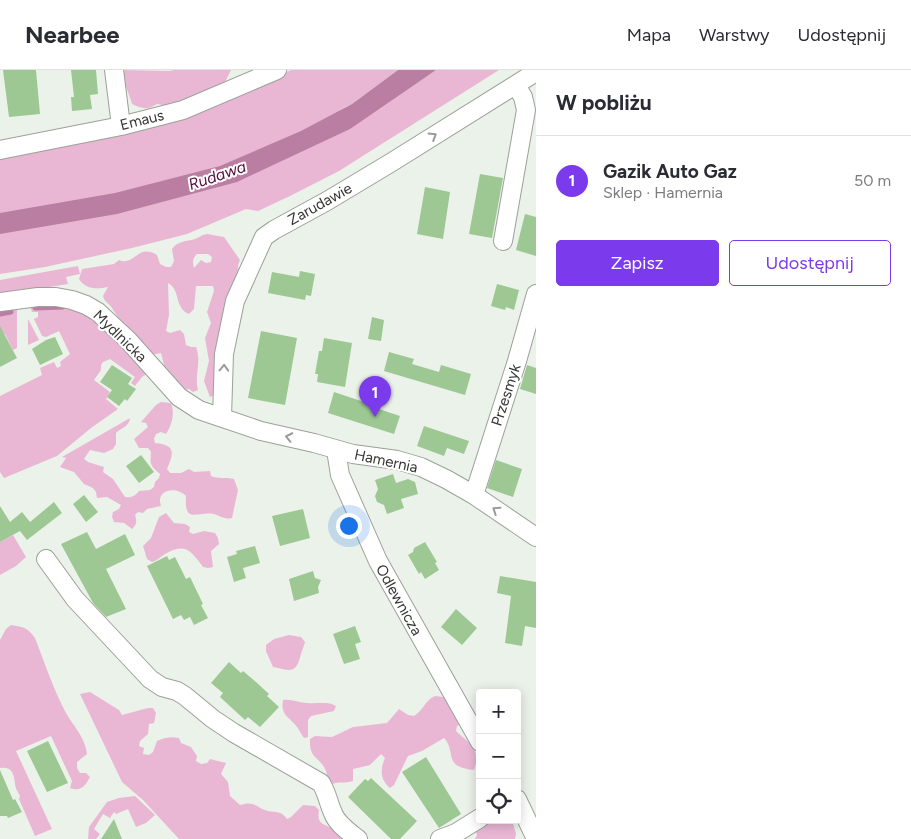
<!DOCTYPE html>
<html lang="pl">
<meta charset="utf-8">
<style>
body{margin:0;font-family:Figtree,sans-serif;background:#f7f7f7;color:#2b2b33}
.controls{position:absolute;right:15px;bottom:15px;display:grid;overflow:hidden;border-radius:5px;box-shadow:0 2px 12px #0003}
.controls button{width:45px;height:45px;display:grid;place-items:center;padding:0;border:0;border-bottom:1px solid #e1e1e2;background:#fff;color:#2b2b33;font:25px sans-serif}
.you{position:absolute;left:348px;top:455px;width:18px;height:18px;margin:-12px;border:4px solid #fff;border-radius:50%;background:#1a73e8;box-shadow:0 0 0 8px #1a73e833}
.badge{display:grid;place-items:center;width:32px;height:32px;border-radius:50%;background:#7c3aed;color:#fff;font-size:16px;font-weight:700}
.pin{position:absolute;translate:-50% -41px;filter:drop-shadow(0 1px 2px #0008)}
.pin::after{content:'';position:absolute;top:26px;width:18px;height:15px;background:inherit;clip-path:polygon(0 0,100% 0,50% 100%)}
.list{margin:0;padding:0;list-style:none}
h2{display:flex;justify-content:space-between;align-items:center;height:65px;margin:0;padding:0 20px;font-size:21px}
h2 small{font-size:16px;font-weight:400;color:#7c7c81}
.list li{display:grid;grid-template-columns:32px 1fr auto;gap:15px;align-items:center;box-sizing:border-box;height:90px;padding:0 20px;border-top:1px solid #e1e1e2}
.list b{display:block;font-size:19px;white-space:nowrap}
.list p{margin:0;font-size:16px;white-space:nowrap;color:#7c7c81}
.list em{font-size:16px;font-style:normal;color:#7c7c81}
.actions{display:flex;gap:10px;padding:15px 20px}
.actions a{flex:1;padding:11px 0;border:1px solid #7c3aed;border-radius:5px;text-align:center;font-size:18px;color:#7c3aed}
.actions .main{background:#7c3aed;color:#fff}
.icon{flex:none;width:28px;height:28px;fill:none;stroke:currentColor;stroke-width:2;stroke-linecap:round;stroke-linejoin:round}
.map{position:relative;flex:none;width:536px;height:769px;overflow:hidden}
header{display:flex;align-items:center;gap:30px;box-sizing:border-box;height:70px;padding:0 25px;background:#fff;border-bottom:1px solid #e1e1e2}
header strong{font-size:24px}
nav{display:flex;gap:28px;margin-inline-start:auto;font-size:18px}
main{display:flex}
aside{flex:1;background:#fff}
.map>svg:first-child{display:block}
</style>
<header>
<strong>Nearbee</strong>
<nav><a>Mapa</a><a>Warstwy</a><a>Udostępnij</a></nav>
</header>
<main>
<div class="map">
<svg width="536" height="769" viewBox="0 0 536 769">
<rect width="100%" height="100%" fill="#ebf2e9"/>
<!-- green -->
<path fill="#e9b7d4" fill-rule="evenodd" d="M122,0L169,1L174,0H231L224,14L209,23L169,36L157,34C148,40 142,39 132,34C129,23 123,12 122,0Z
M291,0H398L352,34L339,40L416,13L436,0H499L339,101L290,126L258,141L246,139L187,164L132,178L45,197L0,204V87L110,68L167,50ZM271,75L266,98L245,86Z
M207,164L224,167L240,190L238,195L239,206L215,325L210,327L204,311L209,291L205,268L211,253L207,242L214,221L213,216H196L194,239L189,244C174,238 181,220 168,213L169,245L166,261L170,263L180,260L184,264L186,275L191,277H196C202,293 194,303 198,320L193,322L189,319L183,320L166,303L161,283C157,284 153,285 150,282C135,273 121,252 112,238C109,233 105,233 103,226L108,217C97,219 86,220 79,209L82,199L114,194L119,190C134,197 138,173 157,185L160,194L166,197H171L174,191L172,179C179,170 186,172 195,169C200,167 201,165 207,164ZM197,184H208L212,187L211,192L206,193L201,190L194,198C192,192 193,188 197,184Z
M78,196L80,204L66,207L68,214L0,225V210Z
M52,234L79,239L98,250L148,303L142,307L135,316L131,313L135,307L110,289L103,292L101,295V300L94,310L110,322L106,329L118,339L91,358L57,386L4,408L0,402V326L42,305L40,298L54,292L57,298L61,296L60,292L70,284L59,261L46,267L42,266L34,249L38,247V242H32L30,236Z
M17,237V278L13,280L5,264L0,263V240Z
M28,249L39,270L28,275Z
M161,332L171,333C175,343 172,355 166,364L161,362L156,364L154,369L155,373C176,375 174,383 167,399L170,403H181L189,399L194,402L210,401L211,406C218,409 226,407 234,409L238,420L232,448C225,450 221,446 214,444C197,441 184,455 186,426C177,416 155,419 161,436L147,439L143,443L138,442L135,445C137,451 137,454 132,459L124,453L114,452L112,447L113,442L119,439L121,435L107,427L97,428L96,422L93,418L84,414L74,402L60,397L66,388L62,387L130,348C129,357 122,357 116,363V374L113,379L104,383L90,380L84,389L88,392L104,397L103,402L113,409L125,427C132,428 135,426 139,421L150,420L154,417L155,412L159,408L160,404C150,395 150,395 151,382L148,378H139L134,369L148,357L146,353L141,352L156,335Z
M166,443L174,453L185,454L190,457L189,462L193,464L204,461L215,463L218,468L219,474L211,481L213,497L208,498L203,497C191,481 186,472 165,484C160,487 157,491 152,492L147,489L143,476L151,468L159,447Z
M13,465L26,487L16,496L0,505V472Z
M11,555C24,557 28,558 35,568C44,591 52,615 63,637C70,653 85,665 87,684L77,692V698L80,703H86L90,707C85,716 81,722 70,718L72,711L51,666L16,681L52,759L35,766L19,729L20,726C18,722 15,718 15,714C14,704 12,696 0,698V570L6,559Z
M289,565L301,567L305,572C304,576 302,580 301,584C296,604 291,601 273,597L266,581V575L274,569Z
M90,622L119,640L122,645L148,638H153L156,643L154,653L149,654L148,664L140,671L139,676L144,678L143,684L149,685L153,682L157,671C163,668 172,666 179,668L181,673L191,677L197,686L196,691L201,694L207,693L210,689L226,693L221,704L228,712L230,726L240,735C255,730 256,738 268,741C276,743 281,740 287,749L291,747L303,735L315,736L319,740C317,753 321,753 331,758C336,761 340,765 344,769H179L143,730L122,712L80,624Z
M435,626L451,628L461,653L457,656L456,661C469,673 482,680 474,700C442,697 457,682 444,668L422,681L408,686L394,715L390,718C380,710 380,699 385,688L381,684L370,695L353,699V711C345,714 339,711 332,714C327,709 328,705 325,699C319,686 309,689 310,669L315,666L332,667L353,657L387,653L399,639L408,645L414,646C423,641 425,630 435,626Z
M283,630C292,629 299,633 308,633C317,634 328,631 336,636L334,641L311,646L308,650V667L304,668C301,664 300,661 297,657C290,647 280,646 283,630Z
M135,726L155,745L146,753L136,757L128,739L116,744L114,742L110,748L103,744L94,759L100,764L96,769H88L89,757L107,732L119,728Z
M480,750H512L516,764L515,769H475L477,765L475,760Z"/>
<!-- water -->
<path fill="#b97ea1" d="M398,0H436L350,59L237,112L117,144L0,164V143L115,123L220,96L301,61L352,34Z"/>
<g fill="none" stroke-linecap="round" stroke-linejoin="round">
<!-- stream -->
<path stroke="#b97ea1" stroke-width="5" d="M35,238L63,237
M0,244L11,242"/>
</g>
<!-- building -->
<path fill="#9dc893" d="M3,0H36L40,44L9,47Z
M71,0H96L98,24L90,25L92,39L72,41L71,27H74Z
M480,104L503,108L492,168L469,164Z
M425,117L450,122L443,169L417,164Z
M525,144L536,147V186L516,180Z
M300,201L315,204L311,226L306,225L305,230L268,223L272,202L299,207Z
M497,214L519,220L514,240L506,237L505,240L491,236Z
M372,247L384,250L381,271L368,269Z
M0,256L17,288L0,297Z
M261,261L297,268L285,335L248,328Z
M55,267L63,284L40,295L32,279L46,270Z
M324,268L352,273L345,317L317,312L318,304H315L319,281H322Z
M389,282L414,289L412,294L439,302L441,295L471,304L465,325L384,301Z
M112,295L132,308L128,314L136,319L127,331L125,329L119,336L107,327L112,320L100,312Z
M527,295L536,298V324L520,319Z
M334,322L370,334V336L400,346L394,364L328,343Z
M424,356L469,371L464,384L447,378L444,386L417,376Z
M141,385L154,402L139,413L126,396Z
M496,390L522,399L513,427L487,418Z
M393,404L396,413L408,409L415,412L418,424L401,429L404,438L387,444L384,435L377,432L375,426L378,419L375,410Z
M84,425L98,442L86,452L73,434Z
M54,432L62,443L27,470L20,461L0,472V436L10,452L22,442L30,452Z
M303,439L310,468L280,476L272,446Z
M87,462L96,479L125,464L135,485L106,499L126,539L106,547L93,533L61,474Z
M425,472L437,492L435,493L439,500L425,509L421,502L419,504L408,485L413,482L414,478Z
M255,476L260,493L243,498L246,508L234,512L227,487L237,484L236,481Z
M167,486L169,490L175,487L186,509L190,507L203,534L201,535L208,548L194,555L190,547L184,550L181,545L173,549L147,496Z
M313,501L315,508L321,510L318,517L319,523L294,531L289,509Z
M500,506L536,512V558L525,556L522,576L505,573L511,526L497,523Z
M456,539L477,558L462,575L441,557Z
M355,556L361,572L355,574L360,589L344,594L333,564Z
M229,592L241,603L243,601L256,612L269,624L267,626L279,637L260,657L248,647L245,650L220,627L223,623L211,613Z
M48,671L68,713L47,722L27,681Z
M426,687L461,744L439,758L402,702Z
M0,700L13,730L15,729L22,742L8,748L7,746H0Z
M371,708L417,751L400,769H391L348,727L365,709L368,711Z
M114,749L122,769H101Z"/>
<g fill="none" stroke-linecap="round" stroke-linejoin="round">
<!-- minor casing -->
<g stroke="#9ba199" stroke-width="20">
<path id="minor" d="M114,0L121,56
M0,80L121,56L183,40L277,0
M503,171L526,40L523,27L516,15
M0,232L38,227H56L72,230L86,235L98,242L128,270L179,327L199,340L261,361L314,373L353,384L397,390L421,397L446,409L474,425L536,467
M222,347L224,284L235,231L264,167L274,160L327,131L392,92L536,2
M336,380L340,405L378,491L480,672
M474,425L517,291L536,224
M46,489L75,529L150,609L162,617L177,621L185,626L213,649L234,663L321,713C328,725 328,732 333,743C337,754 349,762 358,769
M517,729L536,769
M440,769L456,763L480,748"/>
</g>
<!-- minor -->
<use href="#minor" stroke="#fff" stroke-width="18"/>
</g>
<!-- one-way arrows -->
<defs><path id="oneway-chevron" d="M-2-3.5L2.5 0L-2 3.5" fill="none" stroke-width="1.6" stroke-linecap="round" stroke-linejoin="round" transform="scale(1.25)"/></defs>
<g stroke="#9a9b99">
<use href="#oneway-chevron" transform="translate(433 66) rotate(-32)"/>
<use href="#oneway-chevron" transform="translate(224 298) rotate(-88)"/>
<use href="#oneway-chevron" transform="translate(289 367) rotate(-168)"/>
<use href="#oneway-chevron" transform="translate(496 440) rotate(-146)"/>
</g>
<g text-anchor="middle" stroke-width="4" stroke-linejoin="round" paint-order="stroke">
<!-- street labels -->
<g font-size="15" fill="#343733" stroke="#fff">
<text transform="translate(142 50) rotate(-14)" y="5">Emaus</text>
<text transform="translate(320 134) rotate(-29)" y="5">Zarudawie</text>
<text transform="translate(120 266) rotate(44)" y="5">Mydlnicka</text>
<text transform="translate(506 325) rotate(-72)" y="5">Przesmyk</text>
<text transform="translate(386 391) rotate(12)" y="5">Hamernia</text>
<text transform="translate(399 530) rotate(61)" y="5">Odlewnicza</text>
</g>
<!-- water labels -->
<g font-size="16" font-style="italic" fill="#550d3f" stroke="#fff">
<text transform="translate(217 105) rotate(-19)" y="6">Rudawa</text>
</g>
</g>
</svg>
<div class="controls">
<button>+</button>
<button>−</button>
<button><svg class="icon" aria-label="locate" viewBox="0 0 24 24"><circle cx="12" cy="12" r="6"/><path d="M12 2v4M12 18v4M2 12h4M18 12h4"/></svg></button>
</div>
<div class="you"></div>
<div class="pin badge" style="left:375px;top:347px">1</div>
</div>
<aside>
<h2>W pobliżu<small></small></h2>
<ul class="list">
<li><span class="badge">1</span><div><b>Gazik Auto Gaz</b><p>Sklep · Hamernia</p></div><em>50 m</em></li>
</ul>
<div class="actions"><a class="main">Zapisz</a><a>Udostępnij</a></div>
</aside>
</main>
